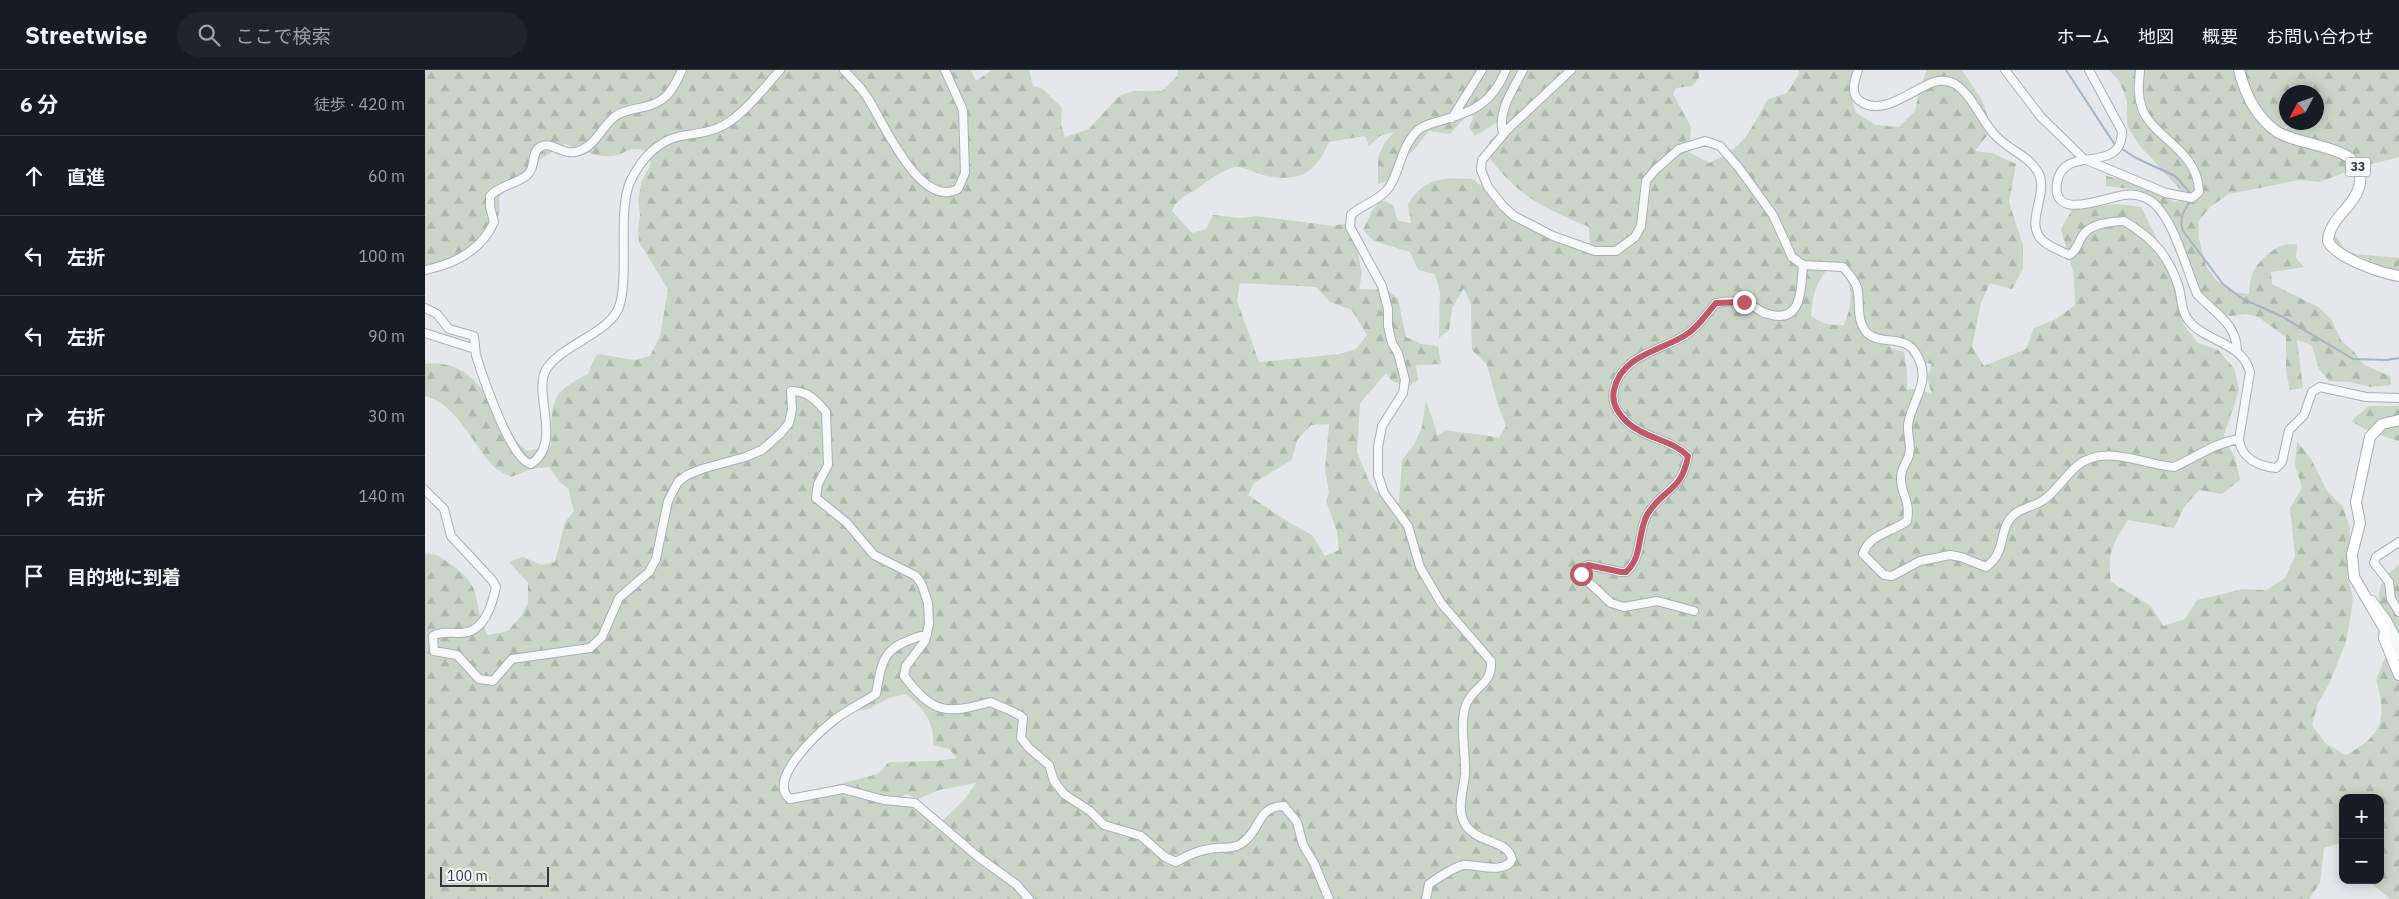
<!DOCTYPE html>
<html lang="ja">
<meta charset="utf-8">
<style>
body{margin:0;font-family:"IBM Plex Sans","Noto Sans JP",sans-serif;background:#20242c;color:#f1f3f6}
.controls{position:absolute;right:15px;bottom:15px;display:grid;overflow:hidden;border-radius:10px;box-shadow:0 2px 12px #0003}
.controls button{width:45px;height:45px;display:grid;place-items:center;padding:0;border:0;border-bottom:1px solid #363941;background:#171b24;color:#f1f3f6;font:25px sans-serif}
.compass{position:absolute;left:1854px;top:15px;width:45px;height:45px;border-radius:50%;background:#171b24;box-shadow:0 2px 12px #0003;rotate:229deg}
.scale{position:absolute;left:15px;bottom:12px;width:109px;box-sizing:border-box;padding-left:5px;border:2px solid #2e3542;border-top:0;font-size:14px;line-height:18px;white-space:nowrap;color:#2e3542;-webkit-text-stroke:4px #f4f6f8;paint-order:stroke}
.stop{position:absolute;width:15px;height:15px;margin:-11px;border:4px solid #c05966;border-radius:50%;background:#fff}
.stop.end{background:#c05966;border-color:#fff;box-shadow:0 1px 5px #0008}
.list{margin:0;padding:0;list-style:none}
h2{display:flex;justify-content:space-between;align-items:center;height:65px;margin:0;padding:0 20px;font-size:21px}
h2 small{font-size:16px;font-weight:400;color:#9ea1a6}
.list li{display:grid;grid-template-columns:32px 1fr auto;gap:15px;align-items:center;box-sizing:border-box;height:80px;padding:0 20px;border-top:1px solid #363941}
.list b{display:block;font-size:19px;white-space:nowrap}
.list em{font-size:16px;font-style:normal;color:#9ea1a6}
.icon{flex:none;width:28px;height:28px;fill:none;stroke:currentColor;stroke-width:2;stroke-linecap:round;stroke-linejoin:round}
.map{position:relative;flex:none;width:1974px;height:829px;overflow:hidden}
header{display:flex;align-items:center;gap:30px;box-sizing:border-box;height:70px;padding:0 25px;background:#171b24;border-bottom:1px solid #363941}
header strong{font-size:24px}
nav{display:flex;gap:28px;margin-inline-start:auto;font-size:18px}
.search{width:350px;height:45px;background:#20242c;display:flex;align-items:center;gap:12px;box-sizing:border-box;padding:0 18px;border-radius:28px;color:#9ea1a6;font-size:19px}
main{display:flex}
aside{flex:1;background:#171b24}
.map>svg:first-child{display:block}
</style>
<header>
<strong>Streetwise</strong>
<div class="search"><svg class="icon" aria-label="search" viewBox="0 0 24 24"><circle cx="10" cy="10" r="6"/><path d="M15 15l6 6"/></svg>ここで検索</div>
<nav><a>ホーム</a><a>地図</a><a>概要</a><a>お問い合わせ</a></nav>
</header>
<main>
<aside>
<h2>6 分<small>徒歩 · 420 m</small></h2>
<ul class="list">
<li><svg class="icon" aria-label="ahead" viewBox="0 0 24 24"><path d="M12 20V5M6 11l6-6 6 6"/></svg><div><b>直進</b></div><em>60 m</em></li>
<li><svg class="icon" aria-label="left" viewBox="0 0 24 24"><path d="M17 20v-9H6M10 6l-5 5 5 5"/></svg><div><b>左折</b></div><em>100 m</em></li>
<li><svg class="icon" aria-label="left" viewBox="0 0 24 24"><path d="M17 20v-9H6M10 6l-5 5 5 5"/></svg><div><b>左折</b></div><em>90 m</em></li>
<li><svg class="icon" aria-label="right" viewBox="0 0 24 24"><path d="M7 20v-9h11M14 6l5 5-5 5"/></svg><div><b>右折</b></div><em>30 m</em></li>
<li><svg class="icon" aria-label="right" viewBox="0 0 24 24"><path d="M7 20v-9h11M14 6l5 5-5 5"/></svg><div><b>右折</b></div><em>140 m</em></li>
<li><svg class="icon" aria-label="arrive" viewBox="0 0 24 24"><path d="M6 21V4h12l-3 4 3 4H6"/></svg><div><b>目的地に到着</b></div></li>
</ul>
</aside>
<div class="map">
<svg width="1974" height="829" viewBox="0 0 1974 829">
<defs>
<pattern id="forest-firs" width="22" height="20" patternUnits="userSpaceOnUse" patternTransform="scale(1.25)"><rect width="22" height="20" fill="#cad4c7"/><path d="M5 1l3.5 6h-7zM16 11l3.5 6h-7z" fill="#aeb7ac"/></pattern>
</defs>
<rect width="100%" height="100%" fill="#e5e7eb"/>
<!-- forest -->
<path fill="url(#forest-firs)" fill-rule="evenodd" d="M0,0H546L551,11L567,0H604L608,16L617,18L637,38L636,54L640,67L664,59L694,26L709,21H737L752,6L753,0H1274V8L1267,16L1251,18L1248,24L1266,57L1264,82L1284,93C1321,77 1324,61 1343,29L1362,23L1373,6L1374,0H1429L1424,21L1431,43L1451,55L1474,57L1490,41L1495,18L1502,0H1537L1557,30L1567,59L1550,81L1567,83L1591,94L1584,132L1598,175V199L1587,219L1565,213L1556,233L1547,277L1559,296L1601,279L1609,258L1631,249L1650,235L1649,205L1636,159L1648,138L1693,134L1716,137L1746,198L1763,241L1758,254L1773,273L1793,280L1809,298L1814,320L1798,368L1810,387L1815,410L1797,424L1774,420L1759,437L1749,458L1703,450C1687,475 1682,483 1686,512L1726,536L1738,556L1760,549L1772,530L1818,519L1841,520L1860,508L1870,486L1865,438L1877,418L1870,395L1872,371L1886,389L1902,421L1918,437L1925,458L1922,505L1928,527L1925,550L1921,572L1904,614L1893,633L1887,655L1901,674L1921,685C1957,666 1963,649 1951,610L1969,566C1952,540 1944,515 1974,495V829H1965L1942,810H1955V728H1918V779L1915,773L1899,778L1895,813L1884,829H0V484C11,483 15,487 24,493C62,518 45,532 63,565L83,561L96,546L103,533V513L84,492L98,487L117,495L130,492L140,452L149,441L143,418L135,412L124,397L106,399L86,407C81,404 73,401 69,397C49,376 30,332 0,326V294C62,288 65,352 102,381L126,376C128,336 121,324 163,304L169,289L173,284L210,290L225,286L235,266L243,219L214,172L213,159L215,145L213,130L217,111L226,93L221,81C201,75 203,84 187,86C172,88 153,79 140,74L117,88L74,127C74,132 75,138 74,143C67,171 25,191 0,197ZM1041,46H1049L1044,57L1050,66L1079,48V58L1064,72L1063,86C1094,127 1117,137 1164,157L1165,174H1154L1092,148L1048,109C1017,108 1002,106 983,134L986,153L973,151L968,135L956,130L948,139L938,160L949,171L985,182L993,200L1010,204L1015,222L1014,268L1024,260L1027,238L1039,218L1046,235L1047,280L1062,295L1073,335L1081,356L1074,368C1056,363 1039,364 1021,360L1013,366L1001,330L997,357L989,375L977,390L974,433L950,421L943,409L932,382L935,333L961,303L967,311L982,317L993,310L991,295L1016,294L1013,276L996,274L981,267L973,229L963,220L934,219L937,203L927,155L917,154L908,156L831,146L816,148L788,145L781,159L767,163L747,141C752,129 761,125 772,119C783,111 799,98 812,97C820,97 830,103 838,105C872,113 890,105 904,72L940,66L944,76L955,66L969,62L959,74L953,88V114L964,110L975,89L986,83L1004,61L1025,64ZM1415,195C1429,215 1428,233 1419,255C1406,256 1396,253 1386,246C1388,224 1390,215 1404,197ZM815,213L891,217L905,232L927,240L942,265L931,279L915,284L834,292L812,231ZM1466,269L1484,271L1486,279L1494,292L1507,294L1502,308L1507,324L1493,319H1482V302L1479,282L1466,278ZM904,354L900,400L904,422L901,431L912,461L914,480L900,486L887,465L865,453L823,425L829,413L867,390L872,370L886,355ZM480,624C498,637 510,652 508,675L524,679L532,688L511,691L464,692L453,704L411,715L399,724L378,731L366,725L360,700L420,642L443,639L464,628ZM551,713L539,730L513,755L490,738L473,730L481,724L493,729L514,720Z
M1684,0H1974V87L1938,96L1894,112L1874,110L1804,124L1785,137L1773,152L1774,169L1781,196L1791,210L1809,222L1824,224C1825,216 1825,207 1829,200C1837,187 1856,170 1872,175L1871,188L1879,197L1846,202L1847,214L1893,237L1906,249L1916,270L1930,283L1939,295L1965,306L1966,315L1946,317L1925,312L1904,311L1894,299L1887,275L1872,270L1878,318L1865,320L1861,301V267L1833,247L1821,244L1805,246L1798,243L1768,222L1747,173L1743,157L1733,144L1727,127L1714,120L1681,116V106L1721,114L1749,132L1764,129L1715,76L1702,55V31L1694,10ZM1862,22H1892V52H1862Z
M1908,162L1919,178L1930,184L1974,188V203C1959,201 1958,197 1946,191C1928,182 1913,189 1906,165Z
M1944,336H1974V371L1945,362L1926,351Z"/>
<g fill="none" stroke-linecap="round" stroke-linejoin="round">
<!-- stream -->
<path stroke="#a4b4c6" stroke-width="2" d="M1641,0L1690,75
M1694,77L1711,88L1750,106L1767,125
M1766,131C1758,141 1754,148 1758,161L1798,214L1818,229L1856,246L1928,289L1962,290L1974,288"/>
<!-- minor casing -->
<g stroke="#aaaeb5" stroke-width="10">
<path id="minor" d="M419,0C427,9 436,17 442,27C458,51 495,140 533,119L540,103L538,40L520,0
M1146,0L1083,59L1057,90L1056,100L1063,117L1078,136L1089,146L1128,166L1170,181H1191L1210,167L1216,156L1221,111L1230,100L1254,79L1280,71L1295,76L1314,98L1348,145L1367,187L1378,195L1418,197C1423,203 1429,209 1432,217C1436,232 1430,249 1442,263C1455,275 1479,265 1490,282C1509,311 1487,328 1483,355C1482,365 1487,375 1484,385C1482,392 1476,399 1476,407C1475,423 1486,430 1482,451C1466,463 1444,464 1438,484L1459,505L1467,506L1495,491L1525,485L1536,487L1561,497C1581,482 1574,465 1584,450C1592,438 1606,438 1617,431C1628,425 1641,405 1652,396C1679,373 1719,395 1749,397C1772,387 1789,373 1814,369
M1433,0C1429,12 1424,26 1438,33C1460,45 1488,19 1509,12C1516,10 1523,10 1530,14C1548,26 1556,50 1570,65C1582,79 1603,85 1613,102C1625,123 1598,153 1618,171C1625,177 1636,181 1644,185C1652,181 1653,172 1658,165C1666,153 1686,152 1699,151C1728,168 1744,186 1754,218C1757,230 1756,241 1764,251C1781,272 1817,272 1825,302L1814,369C1816,388 1833,396 1851,398L1857,392L1864,360L1879,345L1887,322L1895,317L1941,327L1974,328
M1580,0L1616,47L1659,89L1741,123L1767,128L1774,122C1773,79 1727,68 1717,38C1712,25 1714,13 1715,0
M1664,0L1697,61C1697,107 1638,72 1632,113C1626,153 1684,126 1700,125C1705,124 1713,125 1718,127C1746,135 1761,200 1772,224C1788,242 1812,253 1812,281
M1027,48L1057,0
M1078,64C1072,41 1088,20 1098,0
M0,200C30,194 56,181 69,152L65,137V126C75,115 89,115 101,106C112,98 105,83 115,77C127,70 137,87 154,81C170,76 177,57 189,47C197,41 205,40 214,38C240,34 247,22 257,0
M0,238L12,244L24,259L49,266C50,273 50,279 51,285C57,305 86,391 106,394C139,372 106,322 122,298C138,274 188,262 195,234C204,200 192,138 206,110C216,90 230,73 252,67C268,63 283,64 299,55C321,42 338,19 355,0
M0,263L47,278L49,275
M0,420L19,439L26,466L67,510L71,517C67,536 58,564 35,563C25,563 16,561 8,566L9,581L32,585L54,609L68,611L87,589L165,578L177,567L194,528L224,502L231,489L243,431L253,412L262,405L277,399L320,387L337,380L356,363L364,353L367,339L366,321C383,321 391,330 401,342L403,395L393,414L391,428L422,453L449,485L491,506L497,515L503,533L504,554L500,571L481,596L479,606C509,645 521,644 566,632C575,637 592,642 598,648L596,668L604,678L624,695L629,711L639,724L665,741L679,755L716,766L740,787L751,792C761,786 772,781 784,779C797,776 810,781 821,770C836,756 834,736 859,736L872,752L878,775L889,793L904,829
M1974,472L1951,487L1949,493L1964,512L1966,529L1974,542
M1947,530L1962,550L1974,573
M1269,541L1232,531L1199,537L1186,533L1156,505L1157,498L1163,495L1196,502H1201C1218,487 1212,464 1222,445C1237,419 1257,421 1263,386C1246,369 1221,369 1203,353C1193,344 1186,333 1189,320C1196,286 1234,281 1259,266C1273,258 1281,244 1291,233C1300,232 1309,230 1318,232C1328,234 1334,242 1343,244C1378,255 1376,217 1378,195
M1960,560L1974,585
M502,564C460,577 458,583 451,624C437,633 422,640 409,650C393,663 341,710 365,729L418,719L459,730L490,733L552,786L592,815L604,829
M1001,829L1004,814C1013,808 1028,797 1039,795C1052,794 1081,805 1087,789C1082,767 1046,776 1037,747C1033,734 1039,717 1040,704C1041,684 1034,653 1041,635C1048,616 1068,615 1066,591L1016,533L995,497L983,456L959,423L953,405V377L957,356L978,323L980,310L973,283L967,273L963,256V239L957,216L925,157L926,145C936,135 951,132 961,121C975,106 974,78 993,60C1000,54 1009,53 1018,50C1050,41 1067,33 1081,0"/>
</g>
<!-- major casing -->
<g stroke="#a5abb5" stroke-width="12">
<path id="major" d="M1814,0C1820,24 1830,46 1851,61C1872,76 1932,75 1935,104C1939,133 1904,145 1903,171C1911,188 1956,203 1974,206
M1974,350L1957,354L1945,367L1931,432L1935,453L1927,484L1929,507L1960,560L1959,568L1974,605"/>
</g>
<!-- minor -->
<use href="#minor" stroke="#f7f8fa" stroke-width="8"/>
<!-- major -->
<use href="#major" stroke="#fff" stroke-width="10"/>
</g>
<g fill="none" stroke-linecap="round" stroke-linejoin="round">
<!-- route -->
<path stroke="#c05966" stroke-width="6" d="M1156,504L1157,498L1163,495L1196,502H1201C1218,487 1212,464 1222,445C1237,419 1257,422 1263,386C1246,369 1221,369 1203,353C1193,344 1186,333 1189,320C1196,286 1234,281 1259,266C1273,258 1281,244 1291,233L1319,232"/>
</g>
<g text-anchor="middle" stroke-width="4" stroke-linejoin="round" paint-order="stroke">
<!-- shield labels -->
<rect fill="#f4f6f8" stroke="#696f79" stroke-width="1" x="1920.5" y="87.5" width="25" height="19" rx="4"/>
<g font-size="12" font-weight="bold" fill="#2e3542">
<text x="1933" y="101">33</text>
</g>
</g>
</svg>
<div class="controls">
<button>+</button>
<button>−</button>
</div>
<svg class="compass" viewBox="-18 -18 36 36"><path d="M0-13l5 13h-10z" fill="#e53935"/><path d="M0 13l5-13h-10z" fill="#9ea1a6"/></svg>
<div class="scale">100 m</div>
<div class="stop" style="left:1156px;top:504px"></div>
<div class="stop end" style="left:1319px;top:232px"></div>
</div>
</main>
